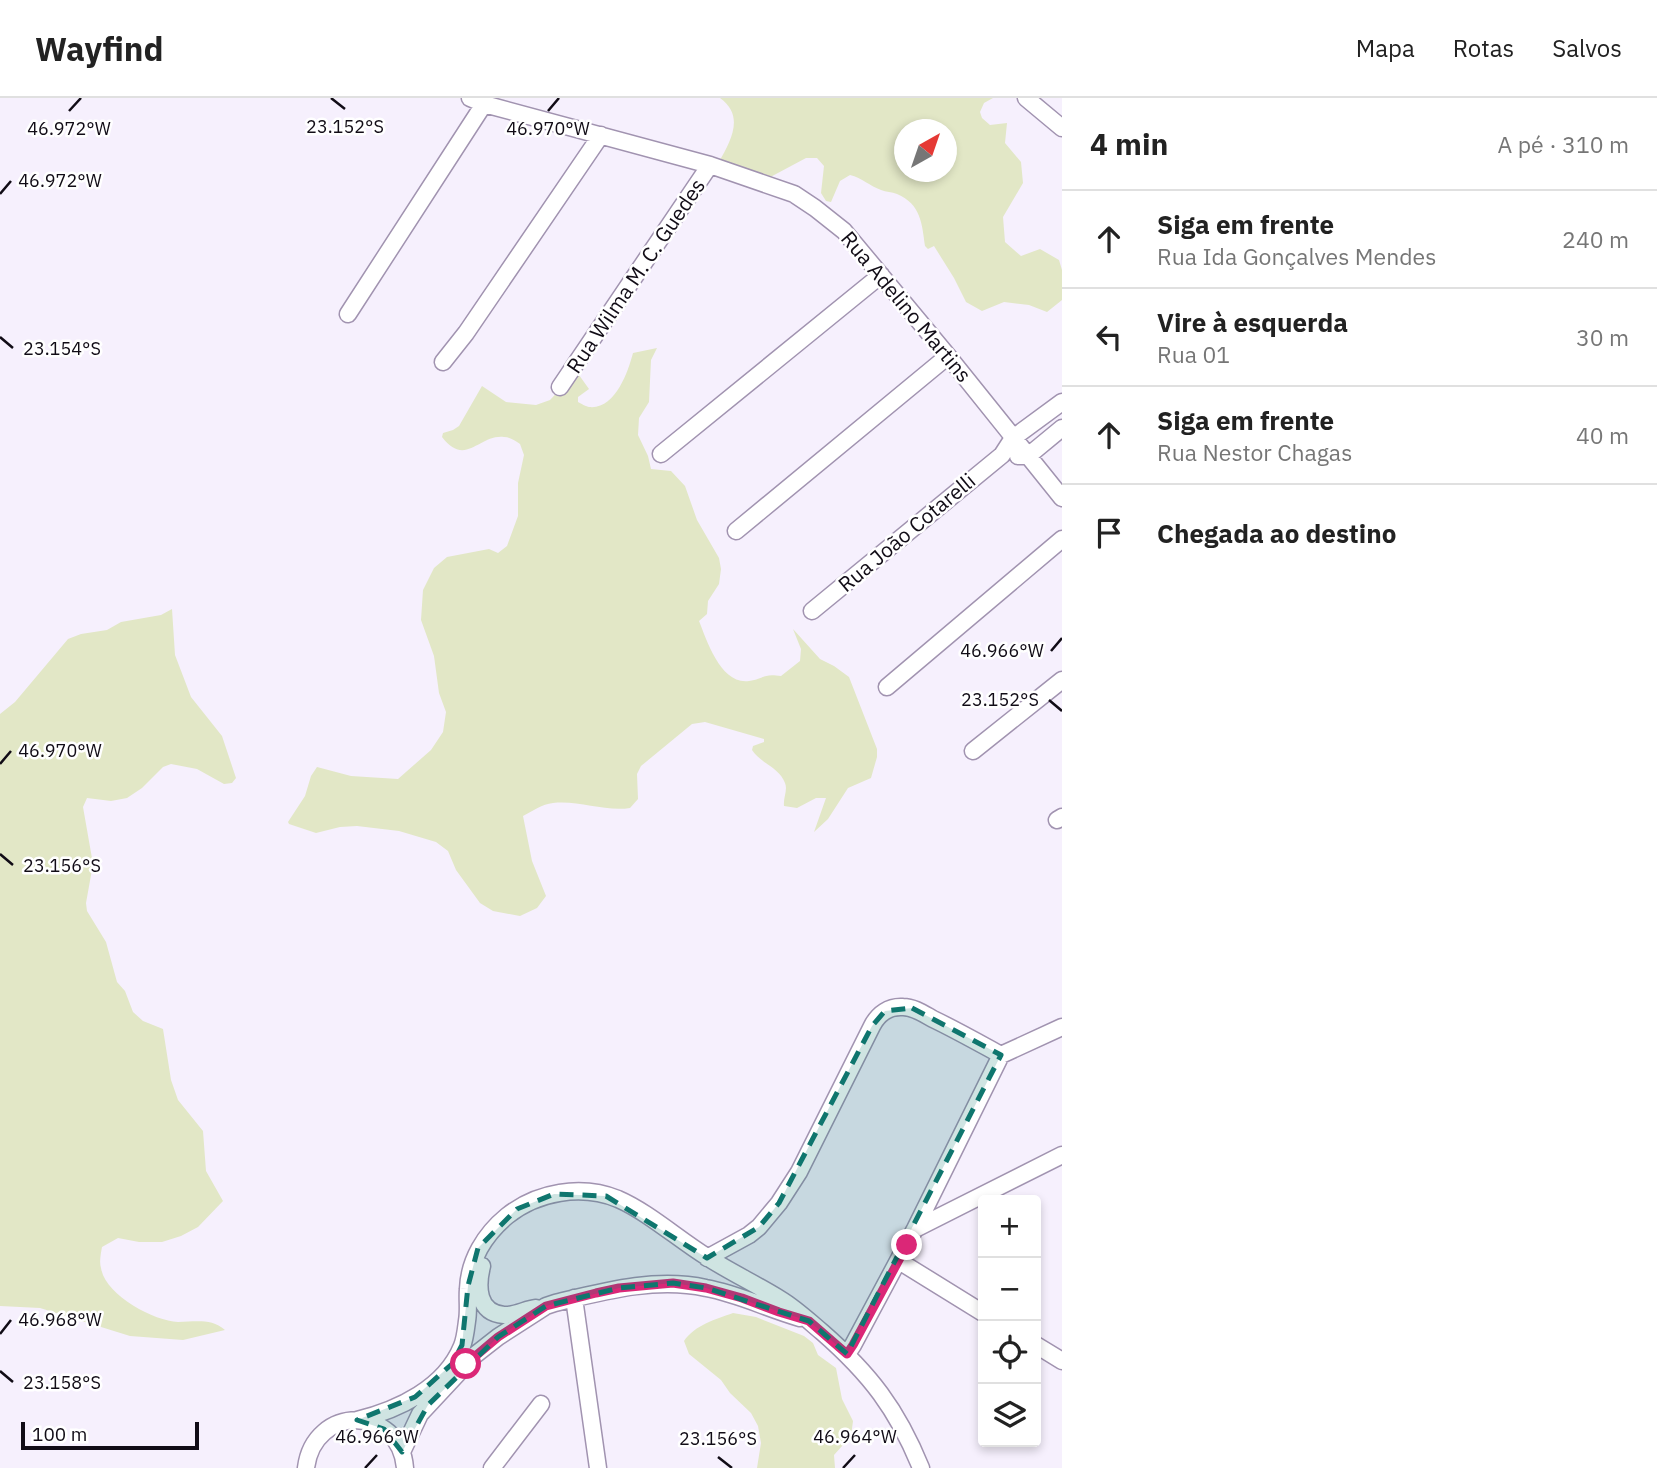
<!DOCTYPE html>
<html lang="pt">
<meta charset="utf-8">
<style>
body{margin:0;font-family:"IBM Plex Sans",sans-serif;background:#f6f6f6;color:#222}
.controls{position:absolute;right:21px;bottom:21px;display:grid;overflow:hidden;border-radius:7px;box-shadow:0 4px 10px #0003}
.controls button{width:63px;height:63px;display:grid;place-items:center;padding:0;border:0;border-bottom:2px solid #e0e0e0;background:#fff;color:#222;font:35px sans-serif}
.compass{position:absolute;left:894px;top:21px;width:63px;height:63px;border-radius:50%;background:#fff;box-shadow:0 4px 10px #0003;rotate:40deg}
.scale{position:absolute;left:21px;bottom:18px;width:178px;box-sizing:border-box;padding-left:7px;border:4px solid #110c16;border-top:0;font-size:19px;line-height:24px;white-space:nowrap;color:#110c16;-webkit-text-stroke:5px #fff;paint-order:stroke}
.stop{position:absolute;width:21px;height:21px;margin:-16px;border:5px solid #db2777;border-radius:50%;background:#fff}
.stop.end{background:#db2777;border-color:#fff;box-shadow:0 2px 7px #0008}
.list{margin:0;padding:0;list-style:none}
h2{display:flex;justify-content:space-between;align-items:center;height:91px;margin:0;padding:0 28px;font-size:30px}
h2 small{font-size:23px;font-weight:400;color:#767676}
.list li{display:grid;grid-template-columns:46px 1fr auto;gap:21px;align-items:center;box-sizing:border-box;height:98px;padding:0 28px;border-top:2px solid #e0e0e0}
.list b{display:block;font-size:26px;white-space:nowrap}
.list p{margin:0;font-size:23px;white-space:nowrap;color:#767676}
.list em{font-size:23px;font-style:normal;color:#767676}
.icon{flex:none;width:38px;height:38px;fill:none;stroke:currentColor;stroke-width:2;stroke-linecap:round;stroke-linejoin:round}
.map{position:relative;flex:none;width:1062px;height:1370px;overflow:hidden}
header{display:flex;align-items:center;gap:42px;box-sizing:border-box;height:98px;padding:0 35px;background:#fff;border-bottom:2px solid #e0e0e0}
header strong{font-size:33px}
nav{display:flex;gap:38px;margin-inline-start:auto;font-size:24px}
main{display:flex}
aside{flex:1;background:#fff}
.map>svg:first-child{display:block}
</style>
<header>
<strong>Wayfind</strong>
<nav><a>Mapa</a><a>Rotas</a><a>Salvos</a></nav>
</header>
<main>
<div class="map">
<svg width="1062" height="1370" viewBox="0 0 1062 1370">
<rect width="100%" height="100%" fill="#f6f0fd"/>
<!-- green -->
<path fill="#e2e7c6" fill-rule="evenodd" d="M720,0H993L984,5L980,14L982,20L990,27L1007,25L1005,45L1021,64L1023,85L1003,119L1005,144L1021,158L1040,151L1059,162L1062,172V202L1047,214L1029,207L1004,204L982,213L966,204L954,180L934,148L928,151L925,148C922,126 921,106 897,96C892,94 886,94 881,92C870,88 862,80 850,77L840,83L831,104L826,103L821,95L824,68L817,60H806L761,84L719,64C731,42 745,18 720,0ZM904,32H946V74H904Z
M657,250L651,262L649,304L639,320L638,337L648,358L651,371L671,373L685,388L697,422L719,460L721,471L719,486L708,503L707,516L699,523C707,543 721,587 749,583C765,581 762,575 781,578L800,563L801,551L793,531L820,561L834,568L849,579L877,651V659L871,680L848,690L828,721L814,734L826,700H816L797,710L784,708C783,700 788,692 785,685C779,669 760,665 752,652L753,648L764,644V641L705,624L692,626L641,668L637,676L638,701L630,710C605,714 579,702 553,705C542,706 533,713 523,718L532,763L546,798L537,810L520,818L493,813L480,805L456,772L448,753L436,744L399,733L357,728L340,729L316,735L289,726L288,724L305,698L311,678L317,669L351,678L398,681L431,652L443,634L446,614L439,595L434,558L421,522L423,492L434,470L447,459L489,451L498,455L507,448L518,418V385L524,357L520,346C515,343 510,339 504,339C479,336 466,370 442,339L443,335L453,332L459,328L482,288L506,304L536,307L550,302L570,281L579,277L589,291L578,299V304C580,305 587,309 589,309C615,312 628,274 633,255Z
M172,511L175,557L191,599L222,638L236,680L232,685L224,686L197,671L171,666L163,669L142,690L127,700L111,703L87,700L83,709L93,766L86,805L87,813L106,844L117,884L125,893L133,914L143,923L163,931L171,982L178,1002L203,1033L206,1073L223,1103L198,1129L181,1138L162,1144H139L118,1140L102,1149C101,1155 99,1164 101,1170C105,1197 154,1223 178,1224C195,1224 211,1220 225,1232L183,1242L130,1238L40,1210L0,1208V616L15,604L68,541L81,536L107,532L121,524L161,517Z
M733,1215L756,1219L804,1238L813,1245L818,1257L836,1270L842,1301L853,1323L851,1338L834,1357L835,1370H757L761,1345L758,1328L751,1315L730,1295L721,1282L689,1256L684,1243C695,1227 716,1221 733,1215Z"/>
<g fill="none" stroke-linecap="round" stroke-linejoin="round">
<!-- minor casing -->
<g stroke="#a193b0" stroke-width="19">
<path id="minor" d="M470,0L484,6L710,67L794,96L815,110L844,133L948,258L1062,400
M1026,0L1062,30
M348,216L484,6V0
M443,264L466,235L601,37
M560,289L710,67
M661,356L881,177
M1018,358H1028L1062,330
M736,433L948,258
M812,513L1002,357L1013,340L1062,304
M887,589L1062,441
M973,653L1062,582
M1057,722L1062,719
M915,1131L1062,1057
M707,1160L749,1137L759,1129L779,1105L799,1074L872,928C878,916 889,908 903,909C914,909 924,916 933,921C956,932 979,945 1001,957
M899,1163L983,1215
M482,1168C477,1188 477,1215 504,1217C514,1218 526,1211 536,1210
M574,1200L598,1370
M1036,1247L1062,1263
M847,1256L853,1247L915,1131L1001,957L1062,929
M357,1322C398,1312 445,1290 462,1248C465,1241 466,1231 467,1223C469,1212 467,1201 468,1191C469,1162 485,1136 507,1118C537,1094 581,1086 618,1101C648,1114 678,1141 707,1159C730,1174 756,1186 780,1201C795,1210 809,1223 822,1234C870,1276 897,1311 921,1370
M402,1354L420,1316L475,1257L498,1239L546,1208L555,1205C605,1193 656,1179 706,1190C739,1196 768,1211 800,1220
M306,1370C314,1306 400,1307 405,1370
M492,1370L541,1306"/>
</g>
<!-- minor -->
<use href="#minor" stroke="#fff" stroke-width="16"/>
</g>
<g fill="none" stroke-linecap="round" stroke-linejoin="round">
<!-- route -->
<path stroke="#db2777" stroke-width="9" d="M466,1266L498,1239L546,1208L596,1195L619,1190L673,1185L706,1190L742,1200L779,1214L809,1223L847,1256L853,1247L907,1147"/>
</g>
<!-- marked area -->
<path fill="#0f766e" fill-opacity="0.2" stroke="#0f766e" stroke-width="5" stroke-dasharray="14 9" stroke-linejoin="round" d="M912,910L1001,957L847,1256L809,1223L706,1190L673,1185L619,1190L546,1208L498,1239L428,1307L402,1354L384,1331L357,1322L415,1299L452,1266L462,1247L468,1188L478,1150L517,1111L554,1096L606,1098L707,1160L759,1129L779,1105L872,928L885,913Z"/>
<!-- ticks -->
<path fill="none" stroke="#110c16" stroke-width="2.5" d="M331,0L345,11M69,13L81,0M548,13L559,0M0,96L11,83M0,239L13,250M1051,553L1062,540M1049,602L1062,613M0,666L11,653M0,756L13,767M0,1236L11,1222M0,1273L13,1284M718,1359L732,1370M365,1370L377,1357M843,1370L855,1357"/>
<g text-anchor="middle" stroke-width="5" stroke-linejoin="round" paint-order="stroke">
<!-- street labels -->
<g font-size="21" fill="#110c16" stroke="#fff">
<text transform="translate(636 178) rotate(-56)" y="7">Rua Wilma M. C. Guedes</text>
<text transform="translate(906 209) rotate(50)" y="7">Rua Adelino Martins</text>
<text transform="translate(907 435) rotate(-40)" y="7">Rua João Cotarelli</text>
</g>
</g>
<g font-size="18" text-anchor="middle" fill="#110c16" stroke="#fff" stroke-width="5" stroke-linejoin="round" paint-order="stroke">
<text x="345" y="35">23.152°S</text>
<text x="69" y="37">46.972°W</text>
<text x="548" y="37">46.970°W</text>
<text x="60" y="89">46.972°W</text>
<text x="62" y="257">23.154°S</text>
<text x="1002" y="559">46.966°W</text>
<text x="1000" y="608">23.152°S</text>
<text x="60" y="659">46.970°W</text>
<text x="62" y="774">23.156°S</text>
<text x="60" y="1228">46.968°W</text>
<text x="62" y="1291">23.158°S</text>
<text x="377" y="1345">46.966°W</text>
<text x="855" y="1345">46.964°W</text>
<text x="718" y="1347">23.156°S</text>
</g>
</svg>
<div class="controls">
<button>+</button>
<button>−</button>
<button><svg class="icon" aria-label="locate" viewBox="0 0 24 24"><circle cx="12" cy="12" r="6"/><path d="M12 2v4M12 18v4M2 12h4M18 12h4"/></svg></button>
<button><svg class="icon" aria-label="layers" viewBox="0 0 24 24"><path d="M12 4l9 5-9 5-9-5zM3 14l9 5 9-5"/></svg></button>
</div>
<svg class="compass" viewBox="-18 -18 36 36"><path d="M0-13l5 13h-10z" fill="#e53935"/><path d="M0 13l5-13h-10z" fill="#767676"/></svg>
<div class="scale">100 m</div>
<div class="stop" style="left:466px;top:1266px"></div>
<div class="stop end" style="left:907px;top:1147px"></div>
</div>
<aside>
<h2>4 min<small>A pé · 310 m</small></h2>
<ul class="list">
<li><svg class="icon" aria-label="ahead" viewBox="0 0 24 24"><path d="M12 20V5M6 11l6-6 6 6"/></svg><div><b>Siga em frente</b><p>Rua Ida Gonçalves Mendes</p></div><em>240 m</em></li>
<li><svg class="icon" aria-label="left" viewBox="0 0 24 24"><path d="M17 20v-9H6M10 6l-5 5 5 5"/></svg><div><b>Vire à esquerda</b><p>Rua 01</p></div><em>30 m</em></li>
<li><svg class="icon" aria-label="ahead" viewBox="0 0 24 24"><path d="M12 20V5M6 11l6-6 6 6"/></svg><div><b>Siga em frente</b><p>Rua Nestor Chagas</p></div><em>40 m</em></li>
<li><svg class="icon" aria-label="arrive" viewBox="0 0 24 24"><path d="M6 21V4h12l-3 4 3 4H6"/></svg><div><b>Chegada ao destino</b></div></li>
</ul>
</aside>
</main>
